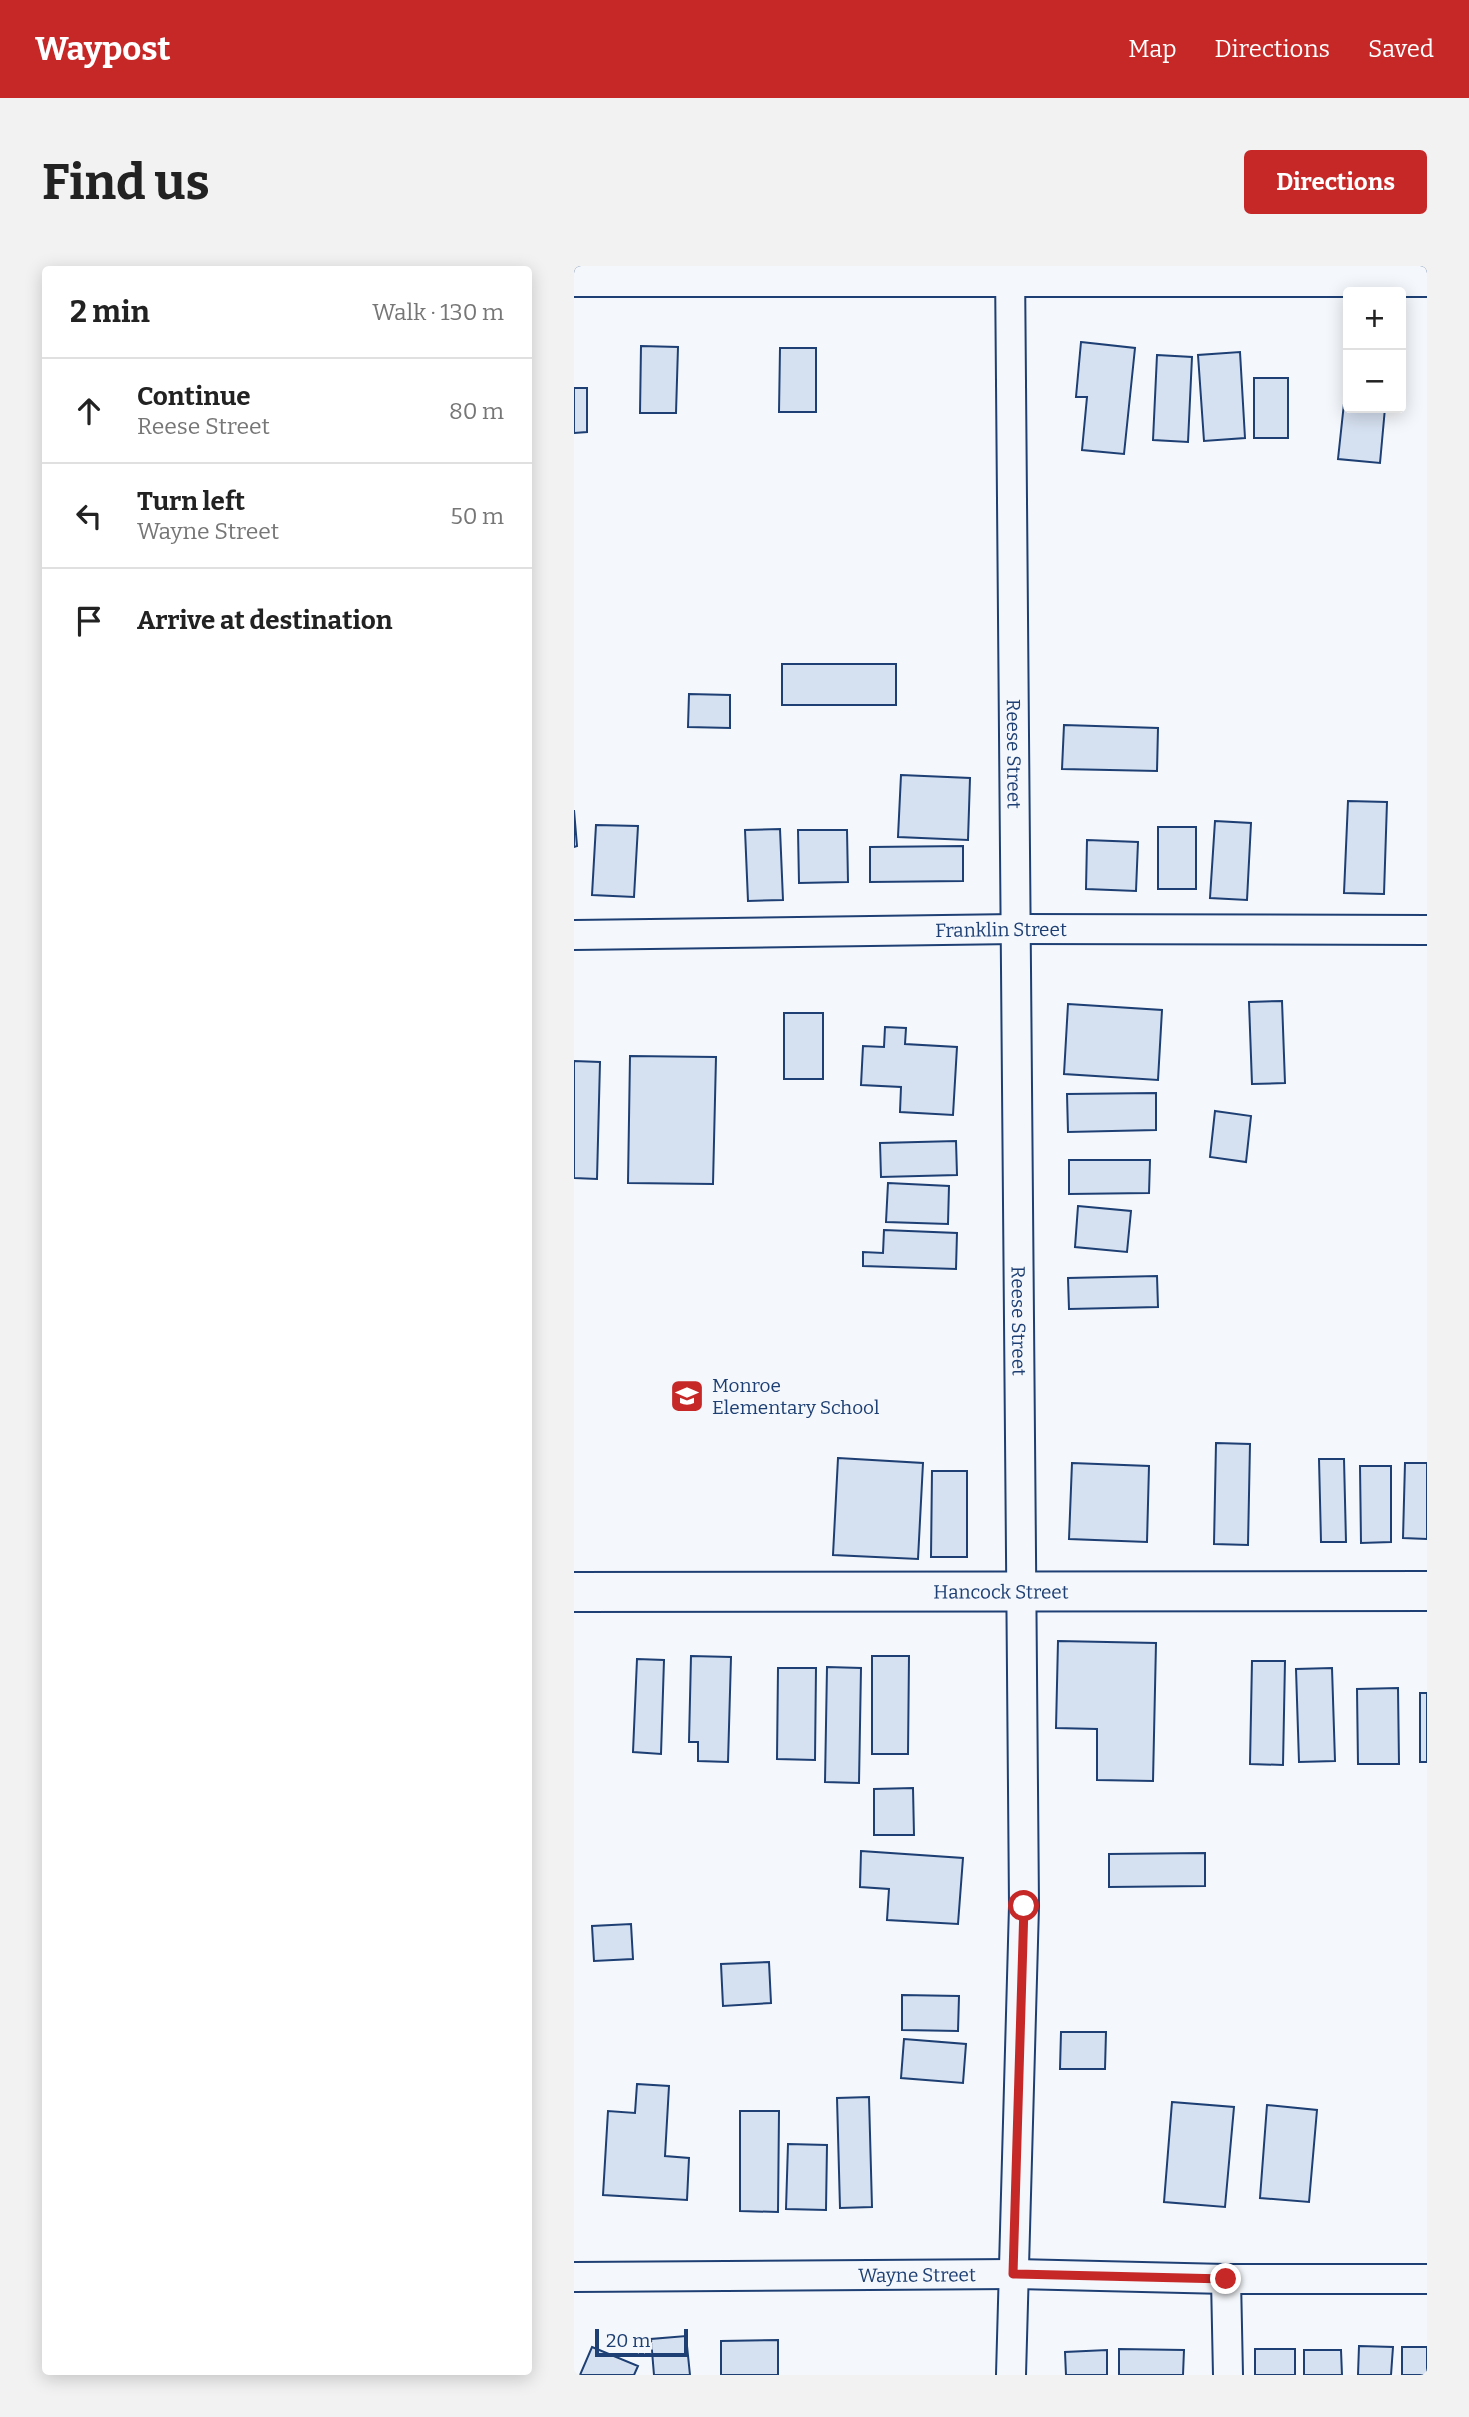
<!DOCTYPE html>
<meta charset="utf-8">
<style>
body{margin:0;font-family:Bitter,serif;background:#f2f2f2;color:#222}
.controls{position:absolute;right:21px;top:21px;display:grid;overflow:hidden;border-radius:7px;box-shadow:0 4px 18px #0003}
.controls button{width:63px;height:63px;display:grid;place-items:center;padding:0;border:0;border-bottom:2px solid #e0e0e0;background:#fff;color:#222;font:35px sans-serif}
.scale{position:absolute;left:21px;bottom:18px;width:93px;box-sizing:border-box;padding-left:7px;border:4px solid #1d3f73;border-top:0;font-size:19px;line-height:24px;white-space:nowrap;color:#1d3f73;-webkit-text-stroke:5px #f4f7fb;paint-order:stroke}
.stop{position:absolute;width:21px;height:21px;margin:-16px;border:5px solid #c62828;border-radius:50%;background:#fff}
.stop.end{background:#c62828;border-color:#fff;box-shadow:0 2px 7px #0008}
.list{margin:0;padding:0;list-style:none}
h2{display:flex;justify-content:space-between;align-items:center;height:91px;margin:0;padding:0 28px;font-size:30px}
h2 small{font-size:23px;font-weight:400;color:#767676}
.list li{display:grid;grid-template-columns:46px 1fr auto;gap:21px;align-items:center;box-sizing:border-box;height:105px;padding:0 28px;border-top:2px solid #e0e0e0}
.list b{display:block;font-size:26px;white-space:nowrap}
.list p{margin:0;font-size:23px;white-space:nowrap;color:#767676}
.list em{font-size:23px;font-style:normal;color:#767676}
.icon{flex:none;width:38px;height:38px;fill:none;stroke:currentColor;stroke-width:2;stroke-linecap:round;stroke-linejoin:round}
.map{position:relative;flex:none;width:853px;height:2109px;overflow:hidden;border-radius:7px}
header{display:flex;align-items:center;gap:42px;box-sizing:border-box;height:98px;padding:0 35px;background:#c62828;color:#fff}
header strong{font-size:33px}
nav{display:flex;gap:38px;margin-inline-start:auto;font-size:24px}
.intro{display:flex;align-items:center;justify-content:space-between;box-sizing:border-box;height:168px;padding:0 42px}
h1{margin:0;font-size:49px}
.button{padding:18px 32px;border-radius:7px;background:#c62828;color:#fff;font-size:24px;font-weight:700}
main{display:flex;gap:42px;padding:0 42px}
aside{flex:1;background:#fff;border-radius:7px;box-shadow:0 4px 18px #0003}
.map>svg:first-child{display:block}
</style>
<header>
<strong>Waypost</strong>
<nav><a>Map</a><a>Directions</a><a>Saved</a></nav>
</header>
<div class="intro"><h1>Find us</h1><a class="button">Directions</a></div>
<main>
<aside>
<h2>2 min<small>Walk · 130 m</small></h2>
<ul class="list">
<li><svg class="icon" aria-label="ahead" viewBox="0 0 24 24"><path d="M12 20V5M6 11l6-6 6 6"/></svg><div><b>Continue</b><p>Reese Street</p></div><em>80 m</em></li>
<li><svg class="icon" aria-label="left" viewBox="0 0 24 24"><path d="M17 20v-9H6M10 6l-5 5 5 5"/></svg><div><b>Turn left</b><p>Wayne Street</p></div><em>50 m</em></li>
<li><svg class="icon" aria-label="arrive" viewBox="0 0 24 24"><path d="M6 21V4h12l-3 4 3 4H6"/></svg><div><b>Arrive at destination</b></div></li>
</ul>
</aside>
<div class="map">
<svg width="853" height="2109" viewBox="0 0 853 2109">
<rect width="100%" height="100%" fill="#f4f7fb"/>
<!-- building -->
<path fill="#d5e0f0" stroke="#1d3f73" stroke-width="2" d="M507,76L561,82L550,188L508,184L513,131H502Z
M67,80L104,81L102,147H66Z
M206,82H242V146H205Z
M666,86L671,172L630,175L624,89Z
M583,89L618,91L614,176L579,174Z
M774,100V142H811L806,197L764,193Z
M680,112H714V172H680Z
M0,122H13V166L0,167Z
M208,398H322V439H208Z
M115,428L156,429V462L114,461Z
M490,459L584,462L583,505L488,503Z
M327,509L396,512L394,574L324,571Z
M774,535L813,536L810,628L770,627Z
M0,544L3,580L0,581Z
M641,555L677,557L673,634L636,632Z
M22,559L64,560L60,631L18,629Z
M584,561H622V623H584Z
M206,563L209,634L174,635L171,564Z
M224,564H273L274,616L225,617Z
M513,574L564,576L562,625L512,623Z
M389,580V615L296,616V581Z
M708,735L711,817L678,818L675,736Z
M494,738L588,744L584,814L490,808Z
M210,747H249V813H210Z
M311,761L332,762L331,778L383,781L379,849L326,846L327,821L287,819L289,780L310,781Z
M56,790L142,791L139,918L54,917Z
M0,795L26,796L23,913L0,912Z
M582,827V864L494,866L493,828Z
M641,845L677,850L672,896L636,891Z
M382,875L383,909L307,911L306,877Z
M495,894H576L575,927L495,928Z
M314,917L375,920L374,958L312,956Z
M504,940L557,945L553,986L501,981Z
M310,964L383,967L382,1003L289,1000V986L309,987Z
M583,1010L584,1041L495,1043L494,1012Z
M642,1177L676,1178L674,1279L640,1278Z
M264,1192L349,1197L344,1293L259,1289Z
M745,1193H770L772,1276H747Z
M498,1197L575,1200L573,1276L495,1273Z
M831,1197H853V1273L829,1272Z
M786,1200H817V1276L787,1277Z
M358,1205H393V1291H357Z
M484,1375L582,1377L579,1515L523,1514V1463L482,1462Z
M117,1390L157,1391L154,1496L124,1495V1476H115Z
M298,1390H335L334,1488H298Z
M63,1393L90,1394L87,1488L59,1486Z
M678,1395H711L709,1499L676,1498Z
M253,1401L287,1402L285,1517L251,1516Z
M204,1402H242L241,1494L203,1493Z
M758,1402L761,1495L725,1496L722,1403Z
M824,1422L825,1498H784L783,1423Z
M846,1427H853V1496H846Z
M339,1522L340,1569H300V1523Z
M287,1585L389,1592L384,1658L313,1654L315,1623L286,1621Z
M631,1587V1620L535,1621V1588Z
M57,1658L59,1693L20,1695L18,1660Z
M195,1696L197,1737L149,1740L147,1698Z
M328,1729L385,1730L384,1765L328,1764Z
M487,1766H532L531,1803H486Z
M330,1773L392,1778L389,1817L327,1812Z
M63,1818L95,1820L91,1890L115,1892L113,1934L29,1929L34,1845L61,1847Z
M295,1831L298,1941L266,1942L263,1832Z
M598,1836L660,1841L651,1941L590,1936Z
M693,1839L743,1844L735,1936L686,1932Z
M166,1845H205L204,1946L166,1945Z
M214,1878L253,1879L252,1944L212,1943Z
M112,2070L116,2109H80L77,2073Z
M204,2074V2109H147V2075Z
M785,2080L819,2081L817,2109H784Z
M18,2081L64,2100L60,2109H6Z
M828,2081H853V2109H828Z
M545,2083L610,2084L609,2109H545Z
M681,2083H721V2109H681Z
M533,2084V2109H492L491,2086Z
M730,2084H767L768,2109H730Z"/>
<g fill="none" stroke-linecap="round" stroke-linejoin="round">
<!-- street casing -->
<g stroke="#1d3f73" stroke-width="32">
<g id="street">
<path id="s1" d="M436,0L450,1640L437,2109"/>
<path id="s2" d="M0,669L441,663L853,664"/>
<path id="s3" d="M0,2011L439,2008L652,2013H853"/>
<path d="M652,2013L654,2109"/>
</g>
</g>
<!-- secondary casing -->
<g stroke="#1d3f73" stroke-width="42">
<g id="secondary">
<path id="s4" d="M0,1326L853,1325"/>
</g>
</g>
<!-- primary casing -->
<g stroke="#1d3f73" stroke-width="42">
<path id="primary" d="M0,11H853"/>
</g>
<!-- street -->
<use href="#street" stroke="#f4f7fb" stroke-width="28"/>
<!-- secondary -->
<use href="#secondary" stroke="#f4f7fb" stroke-width="38"/>
<!-- primary -->
<use href="#primary" stroke="#f4f7fb" stroke-width="38"/>
</g>
<g fill="none" stroke-linecap="round" stroke-linejoin="round">
<!-- route -->
<path stroke="#c62828" stroke-width="9" d="M450,1640L439,2008L652,2013"/>
</g>
<!-- icons -->
<defs>
<g id="school-square" transform="scale(1.75)"><rect x="-9" y="-9" width="18" height="18" rx="4" fill="#c62828" stroke="#f4f7fb"/><path d="M0-5L7-2L0 1L-7-2ZM-4 1L0 2.5L4 1V4Q0 6-4 4Z" fill="#fff"/></g>
</defs>
<g fill-rule="evenodd">
<use href="#school-square" x="113" y="1130"/>
</g>
<g text-anchor="middle" stroke-width="5" stroke-linejoin="round" paint-order="stroke">
<!-- street labels -->
<g font-size="19" fill="#1d3f73" stroke="#f4f7fb">
<text dy="7" stroke="none"><textPath href="#s1" startOffset="488">Reese Street</textPath></text>
<text dy="7" stroke="none"><textPath href="#s2" startOffset="427">Franklin Street</textPath></text>
<text dy="7" stroke="none"><textPath href="#s1" startOffset="1055">Reese Street</textPath></text>
<text dy="7" stroke="none"><textPath href="#s4" startOffset="427">Hancock Street</textPath></text>
<text dy="7" stroke="none"><textPath href="#s3" startOffset="343">Wayne Street</textPath></text>
</g>
<!-- poi labels -->
<g font-size="19" fill="#1d3f73" stroke="#f4f7fb" text-anchor="start">
<text x="138" y="1126">Monroe<tspan x="138" dy="22">Elementary School</tspan></text>
</g>
</g>
</svg>
<div class="controls">
<button>+</button>
<button>−</button>
</div>
<div class="scale">20 m</div>
<div class="stop" style="left:450px;top:1640px"></div>
<div class="stop end" style="left:652px;top:2013px"></div>
</div>
</main>
